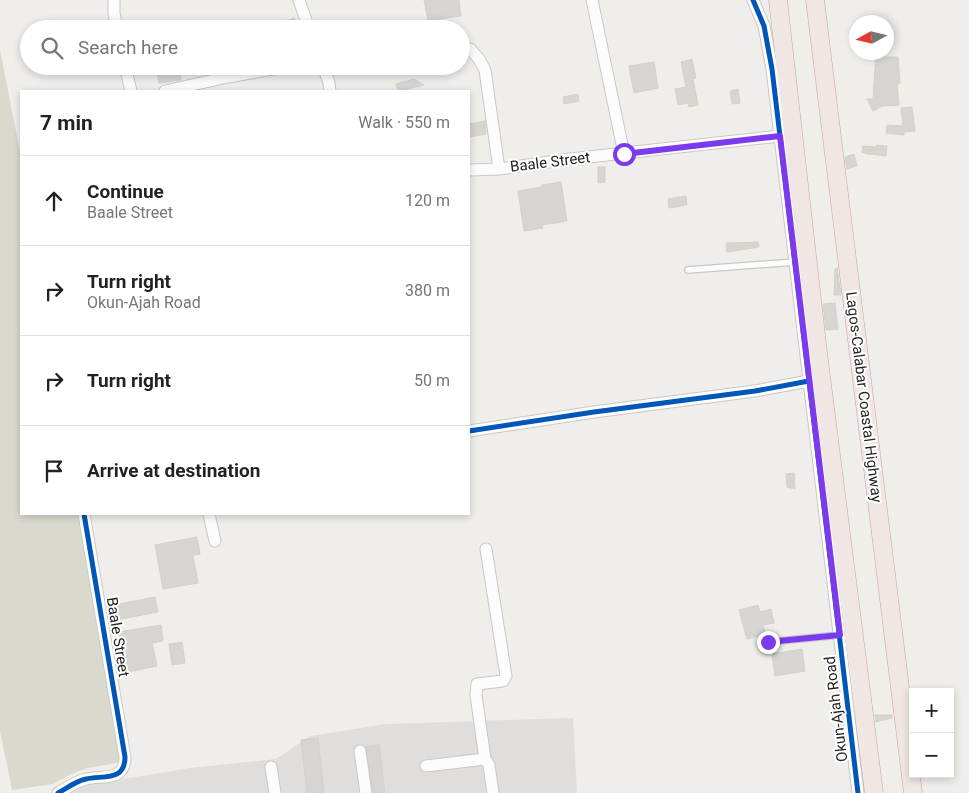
<!DOCTYPE html>
<meta charset="utf-8">
<style>
body{margin:0;font-family:Roboto,sans-serif;background:#f6f6f6;color:#222}
.controls{position:absolute;right:15px;bottom:15px;display:grid;overflow:hidden;border-radius:0px;box-shadow:0 2px 8px #0003}
.controls button{width:45px;height:45px;display:grid;place-items:center;padding:0;border:0;border-bottom:1px solid #e0e0e0;background:#fff;color:#222;font:25px sans-serif}
.compass{position:absolute;left:849px;top:15px;width:45px;height:45px;border-radius:50%;background:#fff;box-shadow:0 2px 8px #0003;rotate:262deg}
.stop{position:absolute;width:15px;height:15px;margin:-11px;border:4px solid #7c3aed;border-radius:50%;background:#fff}
.stop.end{background:#7c3aed;border-color:#fff;box-shadow:0 1px 5px #0008}
.list{margin:0;padding:0;list-style:none}
h2{display:flex;justify-content:space-between;align-items:center;height:65px;margin:0;padding:0 20px;font-size:21px}
h2 small{font-size:16px;font-weight:400;color:#767676}
.list li{display:grid;grid-template-columns:32px 1fr auto;gap:15px;align-items:center;box-sizing:border-box;height:90px;padding:0 20px;border-top:1px solid #e0e0e0}
.list b{display:block;font-size:19px;white-space:nowrap}
.list p{margin:0;font-size:16px;white-space:nowrap;color:#767676}
.list em{font-size:16px;font-style:normal;color:#767676}
.icon{flex:none;width:28px;height:28px;fill:none;stroke:currentColor;stroke-width:2;stroke-linecap:round;stroke-linejoin:round}
.map{position:relative;flex:none;width:969px;height:793px;overflow:hidden}
.search{position:absolute;background:#fff;box-shadow:0 2px 8px #0003;left:20px;top:20px;width:450px;height:55px;display:flex;align-items:center;gap:12px;box-sizing:border-box;padding:0 18px;border-radius:28px;color:#767676;font-size:19px}
.panel{position:absolute;background:#fff;box-shadow:0 2px 8px #0003;left:20px;top:90px;width:450px;height:425px;border-radius:0px}
.map>svg:first-child{display:block}
</style>
<div class="map">
<svg width="969" height="793" viewBox="0 0 969 793">
<rect width="100%" height="100%" fill="#f0eeeb"/>
<!-- residential -->
<path fill="#dfdedc" d="M573,718L577,793H72L81,787L99,783L190,768L276,759L310,736L387,724Z"/>
<!-- construction -->
<path fill="#d9d9cd" d="M0,50L21,157V514H78L121,757L117,763L88,768L71,774L53,784L12,790L0,731Z"/>
<!-- building -->
<path fill="#d7d4d2" stroke="#d3d0cc" d="M424,0H459L461,16L440,19V24L429,26Z
M294,18L297,26L290,29H267V28Z
M876,52H884V57H898L900,83L897,84L899,105L882,106L873,111L867,99H873Z
M692,59L696,78L693,79L698,105L689,107L688,103L678,105L675,89L686,87L681,62Z
M654,62L658,88L634,93L629,66Z
M156,66H179L181,80L159,83Z
M414,79L424,85L398,91L396,84Z
M738,89L740,103L732,104L730,91Z
M578,94L579,101L564,104L563,97Z
M912,107L915,131L904,132V135L886,133L887,125L903,126L901,108Z
M485,121L486,134L469,137V124Z
M877,145L887,146L886,156L871,154V155L862,152L863,146L876,147Z
M854,154L857,166L847,169L845,157Z
M598,167H605V182L598,183Z
M561,182L567,221L542,225L543,228L524,231L518,191L542,187V185Z
M686,196L687,205L669,208L668,199Z
M758,242L759,247L727,252L726,243Z
M837,268L841,295H834L835,269Z
M835,303L838,329L826,330L823,304Z
M794,473L795,489L787,487L786,474Z
M197,537L200,554L193,555L198,583L163,589L155,545Z
M155,597L158,612L116,620L114,605Z
M758,605L760,612L771,609L774,623L763,625L766,634L747,639L739,610Z
M161,625L163,641L152,643L157,666L128,672L123,647L121,648L119,632Z
M182,642L185,663L172,665L169,644Z
M802,649L805,671L775,676L772,654Z
M875,715H892V718L876,722Z
M318,738L324,793H307L301,740Z
M379,745L385,793H373L366,747Z"/>
<g fill="none" stroke-linecap="round" stroke-linejoin="round">
<!-- service casing -->
<g stroke="#c9c8c7" stroke-width="8">
<path id="service" d="M688,270L795,262
M768,642L840,635"/>
</g>
<!-- minor casing -->
<g stroke="#c9c8c7" stroke-width="13">
<path id="minor" d="M114,0V13L117,29
M299,0L309,29
M592,0L624,154
M753,0L764,26L772,69L858,793
M461,47L470,49L479,59L485,70L499,169
M125,66L131,91
M323,66L329,83L330,91
M165,91L228,77L290,66
M469,170L499,169L570,159L780,136
M469,431L594,412L755,391L809,381
M209,514L215,541
M360,751L366,793
M485,759L476,695L477,684L503,681L506,676L486,549
M426,766L485,759L489,765L493,793
M271,767L275,793
M58,793C67,788 76,781 86,779C103,775 125,782 125,757L84,514"/>
</g>
<!-- trunk casing -->
<g stroke="#c5a2ac" stroke-width="19">
<path id="trunk" d="M778,0L818,353L874,793
M815,0L913,793"/>
</g>
<!-- service -->
<use href="#service" stroke="#fdfcfc" stroke-width="5.5"/>
<!-- minor -->
<use href="#minor" stroke="#fdfcfc" stroke-width="11"/>
<!-- trunk -->
<use href="#trunk" stroke="#f0e6e4" stroke-width="18"/>
<!-- cycleway casing -->
<g stroke="#fff" stroke-width="8">
<path id="cycleway" d="M753,0L764,26L772,69L858,793
M469,431L594,412L755,391L809,381
M58,793C67,788 76,781 86,779C103,775 125,782 125,757L84,514"/>
</g>
<!-- cycleway -->
<use href="#cycleway" stroke="#0057b8" stroke-width="5"/>
</g>
<g fill="none" stroke-linecap="round" stroke-linejoin="round">
<!-- route -->
<path stroke="#7c3aed" stroke-width="6" d="M624,154L780,136L840,635L768,642"/>
</g>
<g text-anchor="middle" stroke-width="4" stroke-linejoin="round" paint-order="stroke">
<!-- street labels -->
<g font-size="15" fill="#222" stroke="#fff">
<text transform="translate(550 162) rotate(-7)" y="5">Baale Street</text>
<text transform="translate(864 397) rotate(83)" y="5">Lagos-Calabar Coastal Highway</text>
<text transform="translate(118 637) rotate(81)" y="5">Baale Street</text>
<text transform="translate(836 709) rotate(-97)" y="5">Okun-Ajah Road</text>
</g>
</g>
</svg>
<div class="controls">
<button>+</button>
<button>−</button>
</div>
<svg class="compass" viewBox="-18 -18 36 36"><path d="M0-13l5 13h-10z" fill="#e53935"/><path d="M0 13l5-13h-10z" fill="#767676"/></svg>
<div class="stop" style="left:624px;top:154px"></div>
<div class="stop end" style="left:768px;top:642px"></div>
<div class="search"><svg class="icon" aria-label="search" viewBox="0 0 24 24"><circle cx="10" cy="10" r="6"/><path d="M15 15l6 6"/></svg>Search here</div>
<section class="panel">
<h2>7 min<small>Walk · 550 m</small></h2>
<ul class="list">
<li><svg class="icon" aria-label="ahead" viewBox="0 0 24 24"><path d="M12 20V5M6 11l6-6 6 6"/></svg><div><b>Continue</b><p>Baale Street</p></div><em>120 m</em></li>
<li><svg class="icon" aria-label="right" viewBox="0 0 24 24"><path d="M7 20v-9h11M14 6l5 5-5 5"/></svg><div><b>Turn right</b><p>Okun-Ajah Road</p></div><em>380 m</em></li>
<li><svg class="icon" aria-label="right" viewBox="0 0 24 24"><path d="M7 20v-9h11M14 6l5 5-5 5"/></svg><div><b>Turn right</b></div><em>50 m</em></li>
<li><svg class="icon" aria-label="arrive" viewBox="0 0 24 24"><path d="M6 21V4h12l-3 4 3 4H6"/></svg><div><b>Arrive at destination</b></div></li>
</ul>
</section>
</div>
